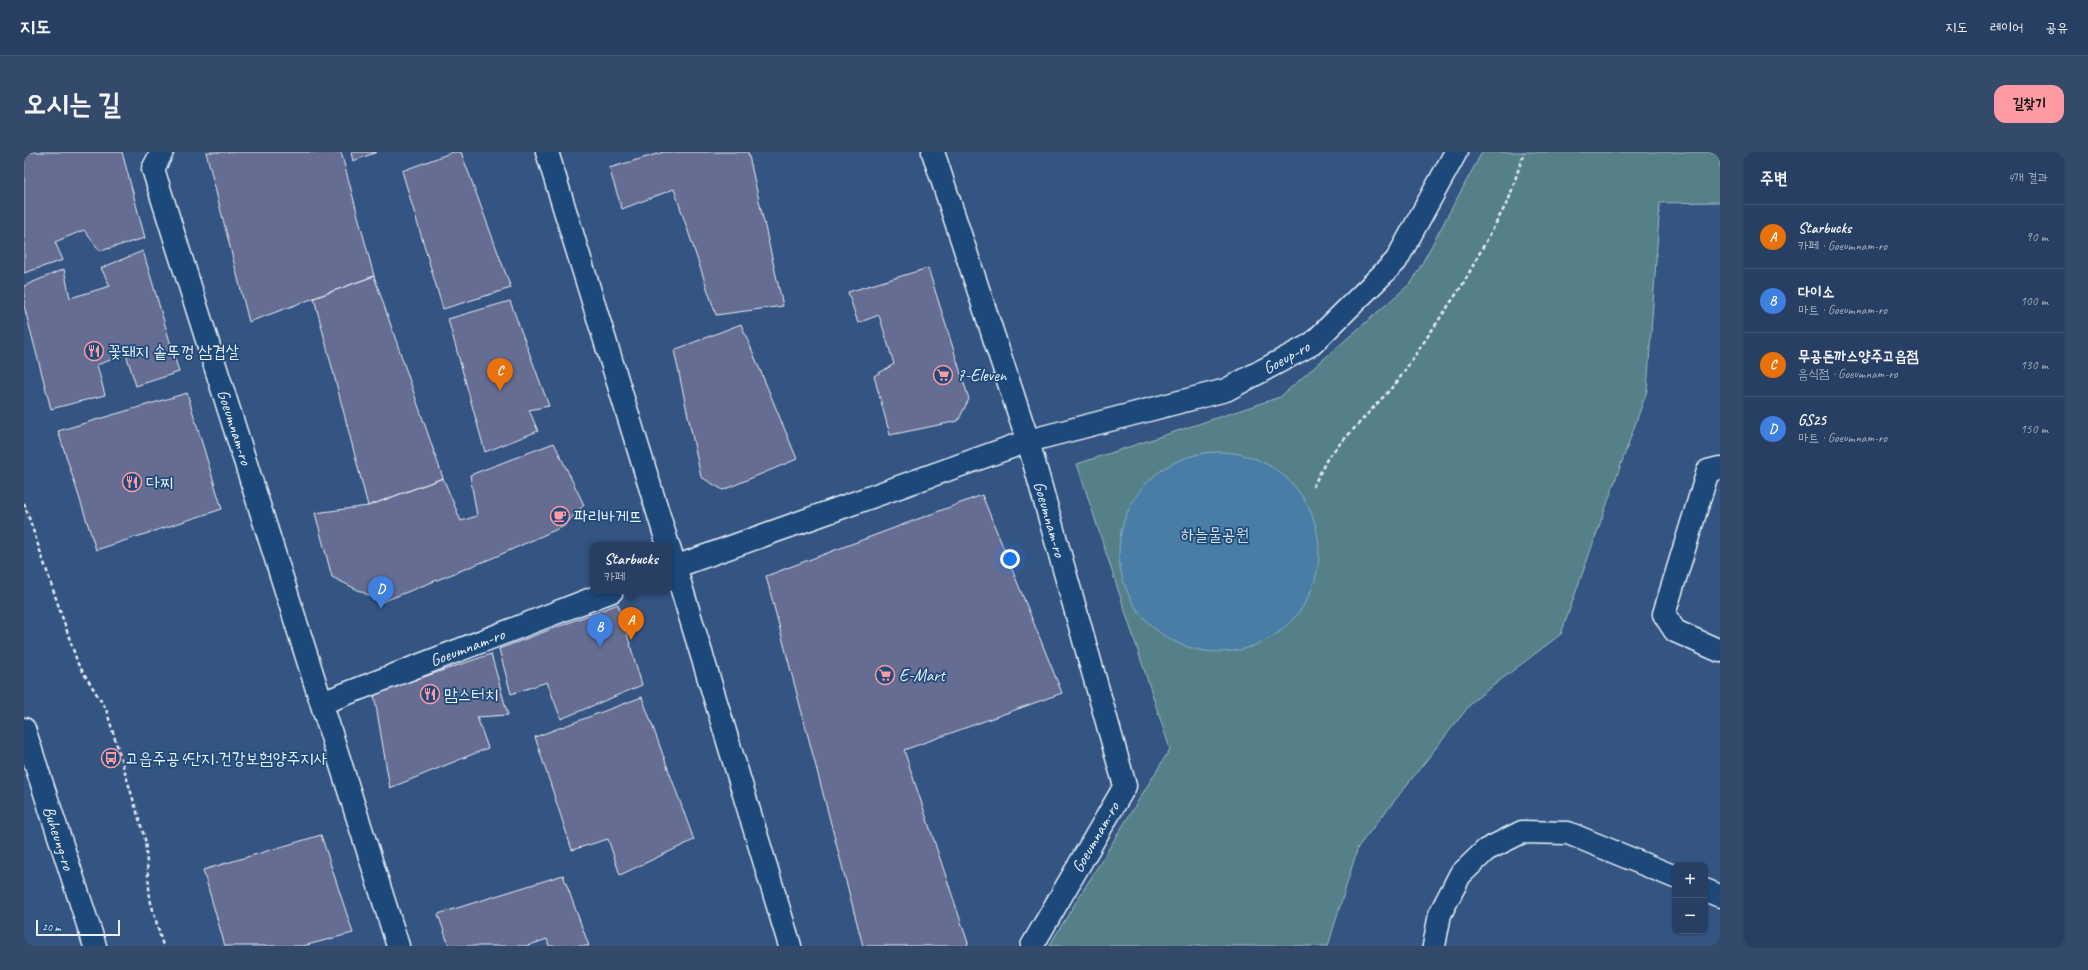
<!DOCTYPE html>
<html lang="ko">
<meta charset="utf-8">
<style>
body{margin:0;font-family:Caveat,"Poor Story",sans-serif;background:#334a6b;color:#f1f3f6}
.controls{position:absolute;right:12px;bottom:12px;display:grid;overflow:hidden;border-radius:8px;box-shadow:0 1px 3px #0004}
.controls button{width:36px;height:36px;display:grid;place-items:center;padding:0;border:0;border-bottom:1px solid #435877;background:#273f62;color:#f1f3f6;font:20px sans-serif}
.scale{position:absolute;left:12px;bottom:10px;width:84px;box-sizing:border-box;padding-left:4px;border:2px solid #e8f1f8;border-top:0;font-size:11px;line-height:14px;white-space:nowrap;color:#e8f1f8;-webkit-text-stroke:3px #1f4a7a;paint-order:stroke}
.you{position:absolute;left:986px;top:407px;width:14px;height:14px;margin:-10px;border:3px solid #fff;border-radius:50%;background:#1a73e8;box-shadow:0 0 0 6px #1a73e833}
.badge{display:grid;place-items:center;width:26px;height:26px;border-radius:50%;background:#ff9aa2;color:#fff;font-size:13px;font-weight:700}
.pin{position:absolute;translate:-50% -33px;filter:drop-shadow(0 1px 2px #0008)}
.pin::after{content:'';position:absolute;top:21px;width:14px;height:12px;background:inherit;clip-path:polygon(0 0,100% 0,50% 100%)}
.popup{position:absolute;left:566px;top:390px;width:82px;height:52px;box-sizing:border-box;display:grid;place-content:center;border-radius:8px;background:#273f62;filter:drop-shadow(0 1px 3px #0005);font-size:13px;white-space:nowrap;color:#a4afbe}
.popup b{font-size:15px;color:#f1f3f6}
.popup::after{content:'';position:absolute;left:50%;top:100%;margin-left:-8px;border:8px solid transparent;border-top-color:#273f62}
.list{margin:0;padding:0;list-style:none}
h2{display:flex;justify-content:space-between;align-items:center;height:52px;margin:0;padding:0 16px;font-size:17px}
h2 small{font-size:13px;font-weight:400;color:#a4afbe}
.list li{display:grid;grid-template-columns:26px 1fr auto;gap:12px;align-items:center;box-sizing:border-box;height:64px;padding:0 16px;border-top:1px solid #435877}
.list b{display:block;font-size:15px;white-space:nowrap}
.list p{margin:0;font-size:13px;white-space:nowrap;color:#a4afbe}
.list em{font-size:13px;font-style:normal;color:#a4afbe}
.map{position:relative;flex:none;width:1696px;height:794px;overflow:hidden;border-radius:12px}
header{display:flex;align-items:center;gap:24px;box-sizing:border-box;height:56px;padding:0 20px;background:#273f62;border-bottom:1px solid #435877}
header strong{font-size:19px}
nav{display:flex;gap:22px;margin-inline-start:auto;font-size:14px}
.intro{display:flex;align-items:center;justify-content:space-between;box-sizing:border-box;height:96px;padding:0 24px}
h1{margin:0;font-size:28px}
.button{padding:10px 18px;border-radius:12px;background:#ff9aa2;color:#111;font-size:14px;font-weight:700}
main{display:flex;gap:24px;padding:0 24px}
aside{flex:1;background:#273f62;border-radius:12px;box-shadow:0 1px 3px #0004}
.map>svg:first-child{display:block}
</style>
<header>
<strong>지도</strong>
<nav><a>지도</a><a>레이어</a><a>공유</a></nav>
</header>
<div class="intro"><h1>오시는 길</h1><a class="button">길찾기</a></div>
<main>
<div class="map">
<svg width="1696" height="794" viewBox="0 0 1696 794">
<rect width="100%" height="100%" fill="#345482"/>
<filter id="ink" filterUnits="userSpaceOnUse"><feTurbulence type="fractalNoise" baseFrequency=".025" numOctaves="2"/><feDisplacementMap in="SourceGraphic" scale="8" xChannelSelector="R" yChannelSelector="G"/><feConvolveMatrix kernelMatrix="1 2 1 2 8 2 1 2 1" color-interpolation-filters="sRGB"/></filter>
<g filter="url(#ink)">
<!-- green -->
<path fill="#578087" stroke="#a0b8c0" d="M1458,0H1696V50L1636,51L1623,239L1537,482L1449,549L1334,695L1304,794H1025L1146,597L1053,312L1256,245L1388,130Z"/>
<!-- water -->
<path fill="#487da5" stroke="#88abc6" d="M1095 400a100 100 0 1 1 200 0a100 100 0 1 1-200 0Z"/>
<!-- building -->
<path fill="#656d93" stroke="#e8f1f8" d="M0,0H98L121,86L76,99L60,78L31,90L39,108L0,121Z
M182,0H317L350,124L225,170Z
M327,0H353L329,9Z
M429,0H437L487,136L419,157L378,19Z
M640,0H724L759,154L692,163L650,37L598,57L585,16Z
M119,99L155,220L112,234L102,202L73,213L81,243L27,257L0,154V134L40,117L46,146L86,134L77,116Z
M904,116L945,247L934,269L866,283L850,224L870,212L855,163L834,171L824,140Z
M350,124L419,326L344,354L290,146Z
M486,149L525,254L505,258L514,279L461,300L424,167Z
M717,172L773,307L699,338L677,325L650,198Z
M163,241L198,357L72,398L34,279Z
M530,291L560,353L540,374L471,405L358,450L308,425L291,361L344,354L419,326L437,369L453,364L446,323Z
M958,343L1038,541L880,598L944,791L943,794H839L742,424Z
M594,452L618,533L537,567L523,530L487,542L475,497Z
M467,502L484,563L453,565L464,596L366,636L350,542Z
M618,545L670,688L596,723L584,687L548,698L511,585Z
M297,683L329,781L279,794H201L179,718Z
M539,723L565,794H525L523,787L503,794H425L414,762Z"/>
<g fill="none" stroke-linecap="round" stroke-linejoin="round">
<!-- minor casing -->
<g stroke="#e8f1f8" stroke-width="25">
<path id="minor" d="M138,0L129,17L374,794
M523,0L644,393
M909,0L1004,289L1101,634L1008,794
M1696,316L1684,319L1640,462L1651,479L1696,499
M645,395L766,794
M645,417L1004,289L1202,238L1288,192L1372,109L1432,0
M298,551L588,439
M1681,738L1696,744
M1410,794L1416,762L1436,723L1462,698L1498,680L1544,681L1651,725"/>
</g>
<!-- major casing -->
<g stroke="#e8f1f8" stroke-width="25">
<path id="major" d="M0,577L71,794"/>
</g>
<!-- path -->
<path stroke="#e8f1f8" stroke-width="2.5" stroke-dasharray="4 3" stroke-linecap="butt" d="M1289,335L1304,305L1373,230L1439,132L1485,47L1500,0
M0,351L54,512L82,557L121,687L126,747L139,794"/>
<!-- minor -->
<use href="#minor" stroke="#1f4a7a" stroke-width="22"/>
<!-- major -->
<use href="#major" stroke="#1f4a7a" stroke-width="22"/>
</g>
</g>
<!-- icons -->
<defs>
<g id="restaurant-ring" transform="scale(1)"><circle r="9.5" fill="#1f4a7a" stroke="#ff9aa2" stroke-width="1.5"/><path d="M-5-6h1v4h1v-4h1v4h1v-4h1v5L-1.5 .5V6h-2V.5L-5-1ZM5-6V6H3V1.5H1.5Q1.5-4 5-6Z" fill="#ff9aa2"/></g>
<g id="supermarket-ring" transform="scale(1)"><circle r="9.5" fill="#1f4a7a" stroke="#ff9aa2" stroke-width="1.5"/><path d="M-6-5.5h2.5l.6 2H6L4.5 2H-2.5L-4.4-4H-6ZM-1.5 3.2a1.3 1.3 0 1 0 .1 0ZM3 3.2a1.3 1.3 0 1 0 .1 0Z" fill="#ff9aa2"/></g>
<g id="cafe-ring" transform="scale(1)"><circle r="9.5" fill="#1f4a7a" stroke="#ff9aa2" stroke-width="1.5"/><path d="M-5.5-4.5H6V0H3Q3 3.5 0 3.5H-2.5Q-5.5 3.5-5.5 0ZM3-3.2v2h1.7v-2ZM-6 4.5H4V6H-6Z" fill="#ff9aa2"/></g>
<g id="bus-ring" transform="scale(1)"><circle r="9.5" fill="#1f4a7a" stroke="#ff9aa2" stroke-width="1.5"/><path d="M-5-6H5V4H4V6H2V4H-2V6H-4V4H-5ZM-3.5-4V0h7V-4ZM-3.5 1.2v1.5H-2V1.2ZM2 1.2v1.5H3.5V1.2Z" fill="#ff9aa2"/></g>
</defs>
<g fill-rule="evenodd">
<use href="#restaurant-ring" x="70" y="199"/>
<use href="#supermarket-ring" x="919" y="223"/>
<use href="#restaurant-ring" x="108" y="330"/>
<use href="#cafe-ring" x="536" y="364"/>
<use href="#supermarket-ring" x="861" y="523"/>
<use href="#restaurant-ring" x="406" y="542"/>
<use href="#bus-ring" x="87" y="606"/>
</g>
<g text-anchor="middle" stroke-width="3.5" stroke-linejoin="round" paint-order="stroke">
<!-- poi labels -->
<g font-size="17" fill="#e8f1f8" stroke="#1f4a7a" text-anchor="start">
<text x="84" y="205">꽃돼지 솥뚜껑 삼겹살</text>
<text x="933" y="229">7-Eleven</text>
<text x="122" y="336">다찌</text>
<text x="550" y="370">파리바게뜨</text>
<text x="875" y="529">E-Mart</text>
<text x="420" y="548">맘스터치</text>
<text x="101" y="612">고읍주공4단지.건강보험양주지사</text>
</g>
<!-- street labels -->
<g font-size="17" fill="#e8f1f8" stroke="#1f4a7a">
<text transform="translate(1262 205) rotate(-29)" y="6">Goeup-ro</text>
<text transform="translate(211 275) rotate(72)" y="6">Goeumnam-ro</text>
<text transform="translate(1026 367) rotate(74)" y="6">Goeumnam-ro</text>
<text transform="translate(443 495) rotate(-21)" y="6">Goeumnam-ro</text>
<text transform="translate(1071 685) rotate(-60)" y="6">Goeumnam-ro</text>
<text transform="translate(35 686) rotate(72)" y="6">Buheung-ro</text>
</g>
<!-- park labels -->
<g font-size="17" fill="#d2e0e7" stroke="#1f4a7a">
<text x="1191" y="388">하늘물공원</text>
</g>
</g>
</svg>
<div class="controls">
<button>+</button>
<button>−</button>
</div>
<div class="scale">20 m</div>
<div class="you"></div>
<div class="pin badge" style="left:607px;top:488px;background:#e8710a">A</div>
<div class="popup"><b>Starbucks</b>카페</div>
<div class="pin badge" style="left:576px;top:495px;background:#3f7fe0">B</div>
<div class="pin badge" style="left:476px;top:239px;background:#e8710a">C</div>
<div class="pin badge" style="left:357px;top:457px;background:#3f7fe0">D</div>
</div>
<aside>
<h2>주변<small>4개 결과</small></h2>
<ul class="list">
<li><span class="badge" style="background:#e8710a">A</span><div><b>Starbucks</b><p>카페 · Goeumnam-ro</p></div><em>90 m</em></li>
<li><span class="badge" style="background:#3f7fe0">B</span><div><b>다이소</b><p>마트 · Goeumnam-ro</p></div><em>100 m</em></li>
<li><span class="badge" style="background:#e8710a">C</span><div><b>무공돈까스양주고읍점</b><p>음식점 · Goeumnam-ro</p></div><em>130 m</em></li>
<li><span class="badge" style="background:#3f7fe0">D</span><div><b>GS25</b><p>마트 · Goeumnam-ro</p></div><em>150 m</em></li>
</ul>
</aside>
</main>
